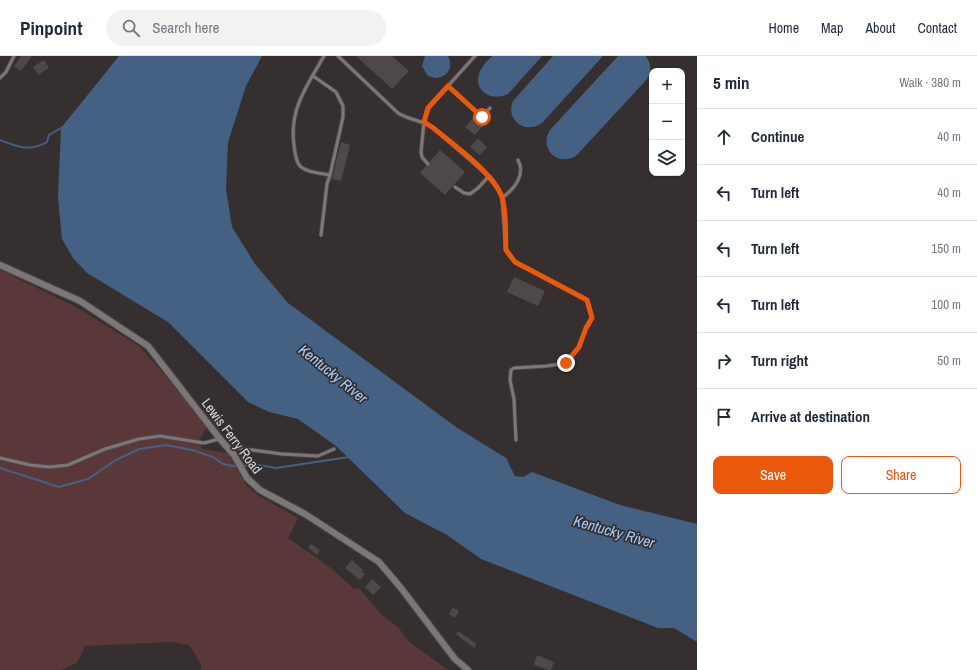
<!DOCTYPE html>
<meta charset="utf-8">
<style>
body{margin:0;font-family:"Archivo Narrow",sans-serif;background:#f2f2f3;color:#1f2937}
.controls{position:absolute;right:12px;top:12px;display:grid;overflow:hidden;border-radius:8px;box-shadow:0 1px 3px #0004}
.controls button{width:36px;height:36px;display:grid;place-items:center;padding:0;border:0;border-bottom:1px solid #e0e1e3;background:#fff;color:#1f2937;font:20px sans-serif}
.stop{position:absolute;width:12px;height:12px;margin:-9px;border:3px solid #ea580c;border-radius:50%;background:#fff}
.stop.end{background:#ea580c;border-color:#fff;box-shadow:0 1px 4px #0008}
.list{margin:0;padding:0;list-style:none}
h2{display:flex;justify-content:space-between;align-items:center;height:52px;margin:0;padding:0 16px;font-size:17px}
h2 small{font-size:13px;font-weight:400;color:#747a83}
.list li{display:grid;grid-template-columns:26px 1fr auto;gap:12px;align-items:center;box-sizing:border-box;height:56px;padding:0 16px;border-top:1px solid #e0e1e3}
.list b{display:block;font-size:15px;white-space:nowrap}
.list em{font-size:13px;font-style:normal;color:#747a83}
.actions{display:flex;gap:8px;padding:12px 16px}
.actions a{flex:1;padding:9px 0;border:1px solid #ea580c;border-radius:8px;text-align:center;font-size:14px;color:#ea580c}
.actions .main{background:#ea580c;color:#fff}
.icon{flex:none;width:22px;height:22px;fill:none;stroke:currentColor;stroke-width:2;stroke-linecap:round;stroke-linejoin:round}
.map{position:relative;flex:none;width:697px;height:614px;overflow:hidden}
header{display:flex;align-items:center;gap:24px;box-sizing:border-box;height:56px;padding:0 20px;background:#fff;border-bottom:1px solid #e0e1e3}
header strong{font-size:19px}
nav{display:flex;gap:22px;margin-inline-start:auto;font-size:14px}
.search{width:280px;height:36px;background:#f2f2f3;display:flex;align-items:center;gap:10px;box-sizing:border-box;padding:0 14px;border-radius:22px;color:#747a83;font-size:15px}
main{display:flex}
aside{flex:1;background:#fff}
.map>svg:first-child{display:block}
</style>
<header>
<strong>Pinpoint</strong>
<div class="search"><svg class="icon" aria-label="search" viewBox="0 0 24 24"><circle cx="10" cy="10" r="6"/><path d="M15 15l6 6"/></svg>Search here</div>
<nav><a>Home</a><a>Map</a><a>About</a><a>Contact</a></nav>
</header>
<main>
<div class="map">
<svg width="697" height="614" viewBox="0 0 697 614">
<rect width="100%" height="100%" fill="#352f2f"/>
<!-- green -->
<path fill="#5a383a" d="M0,214L76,251L139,290L164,318L207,371L200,382L202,393L228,397L246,429L259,440L298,462L288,482L331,512L354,533L359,532L381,558L399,572L408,585L448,614H201V608L189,589L170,586L85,590L77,607L61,614H0Z"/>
<!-- water -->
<path fill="#446183" d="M119,0H262L246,30L228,86L226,133L232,171L255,208L288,247L456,371L506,402L515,420L523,421L532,416L620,449L697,468V586L674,572H658L481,503L447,479L405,457L336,390L298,363L269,356L248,346L168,266L87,217L73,202L62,183L58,142L61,72Z
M425,0H448C456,15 441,28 427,19L422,10Z
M492,0H542L509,37C495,47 473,36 479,18C481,11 487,5 492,0Z
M553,0H603L542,67C525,79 505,64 513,45Z
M618,0H646C651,8 652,15 647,23L577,99C559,112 538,93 550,74Z"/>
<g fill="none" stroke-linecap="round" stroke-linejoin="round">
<!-- stream -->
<path stroke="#446183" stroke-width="2" d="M0,84C17,91 30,96 47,86L49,79L61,72L63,73
M0,412L59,431L88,423L116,404L139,393L166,389L192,394L213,401L223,408L233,410L258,409L276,412L349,401"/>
</g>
<!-- building -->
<path fill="#4e4848" d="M21,0H32L21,15L14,10Z
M356,0H392L409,15L392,33Z
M44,4L49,12L38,19L33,11Z
M474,60L484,69L475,79L465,71Z
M478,82L487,91L480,99L470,91Z
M341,86L350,89L341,125L332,123Z
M440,94L465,116L445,139L420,117Z
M514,221L545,235L538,250L507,236Z
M311,488L320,494L317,499L308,492Z
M352,504L363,514L361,515L365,518L360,524L345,512Z
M372,523L381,531L373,539L365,531Z
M453,551L459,555L455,562L449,558Z
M458,575L477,588L474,592L456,578Z
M537,599L554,606L551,614H548L534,609Z"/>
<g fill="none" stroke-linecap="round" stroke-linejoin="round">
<!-- lane casing -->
<g stroke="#504b4b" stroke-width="4.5">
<path id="lane" d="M338,0L398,57C409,64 421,64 432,71L492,123L498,132L502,142L506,194L509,199L515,206L587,244L592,261L586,272L579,291L566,307L547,310L514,312L511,314L510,324L514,343L516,384
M313,20L336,36L343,50V61L330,119
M0,22L6,16L14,0
M448,30L482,61L490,52
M428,108L422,101L421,96L424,66L428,52L475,0
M455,131L464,137L470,138L478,132L489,120
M502,142C514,133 526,119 518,104
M321,179L327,128L330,119C321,117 307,117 300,110C295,104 295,96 294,89C289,53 307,30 324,0
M229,391L282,398L318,400L334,393
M0,402L30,409L50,411L68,409L105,393L139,383L160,380L204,387L219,383"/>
</g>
<!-- street casing -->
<g stroke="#504b4b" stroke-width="8">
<path id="street" d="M0,209L80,245L148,290L220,383L234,399L247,422L260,434L305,458L379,506L401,532L455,603L468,614"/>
</g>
<!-- lane -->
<use href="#lane" stroke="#7c7676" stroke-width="3"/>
<!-- street -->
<use href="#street" stroke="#7c7676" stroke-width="6"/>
</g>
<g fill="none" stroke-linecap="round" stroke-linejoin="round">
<!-- route -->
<path stroke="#ea580c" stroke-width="5" d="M482,61L448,30L428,52L424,66L432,71C453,88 493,117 502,141C507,158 505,177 506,194L515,206L587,244L592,262L586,272L579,291L566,307"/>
</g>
<g text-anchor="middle" stroke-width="3.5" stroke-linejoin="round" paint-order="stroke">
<!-- street labels -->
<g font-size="14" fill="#d6d2d2" stroke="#352f2f">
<text transform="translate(232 380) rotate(53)" y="5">Lewis Ferry Road</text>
</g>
<!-- water labels -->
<g font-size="15" font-style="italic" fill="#a6cdfa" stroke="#352f2f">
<text transform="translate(333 318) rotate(39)" y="5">Kentucky River</text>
<text transform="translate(614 476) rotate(16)" y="5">Kentucky River</text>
</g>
</g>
</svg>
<div class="controls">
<button>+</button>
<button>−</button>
<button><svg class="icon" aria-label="layers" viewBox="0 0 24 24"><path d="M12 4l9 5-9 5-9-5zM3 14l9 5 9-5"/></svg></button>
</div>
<div class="stop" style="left:482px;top:61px"></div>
<div class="stop end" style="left:566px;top:307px"></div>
</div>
<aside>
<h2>5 min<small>Walk · 380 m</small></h2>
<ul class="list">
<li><svg class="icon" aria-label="ahead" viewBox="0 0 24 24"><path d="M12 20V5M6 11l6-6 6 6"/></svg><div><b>Continue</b></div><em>40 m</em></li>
<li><svg class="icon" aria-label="left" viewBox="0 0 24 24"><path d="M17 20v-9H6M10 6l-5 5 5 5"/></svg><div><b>Turn left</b></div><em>40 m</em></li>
<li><svg class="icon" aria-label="left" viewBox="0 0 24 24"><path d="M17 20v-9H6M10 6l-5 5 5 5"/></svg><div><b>Turn left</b></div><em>150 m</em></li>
<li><svg class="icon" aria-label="left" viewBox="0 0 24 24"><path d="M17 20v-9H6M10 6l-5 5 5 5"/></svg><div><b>Turn left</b></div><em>100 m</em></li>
<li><svg class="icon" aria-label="right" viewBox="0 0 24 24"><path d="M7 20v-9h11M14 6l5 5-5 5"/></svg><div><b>Turn right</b></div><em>50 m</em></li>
<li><svg class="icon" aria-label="arrive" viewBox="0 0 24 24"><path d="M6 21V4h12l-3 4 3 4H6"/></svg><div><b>Arrive at destination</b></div></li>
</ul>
<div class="actions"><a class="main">Save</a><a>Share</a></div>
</aside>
</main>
